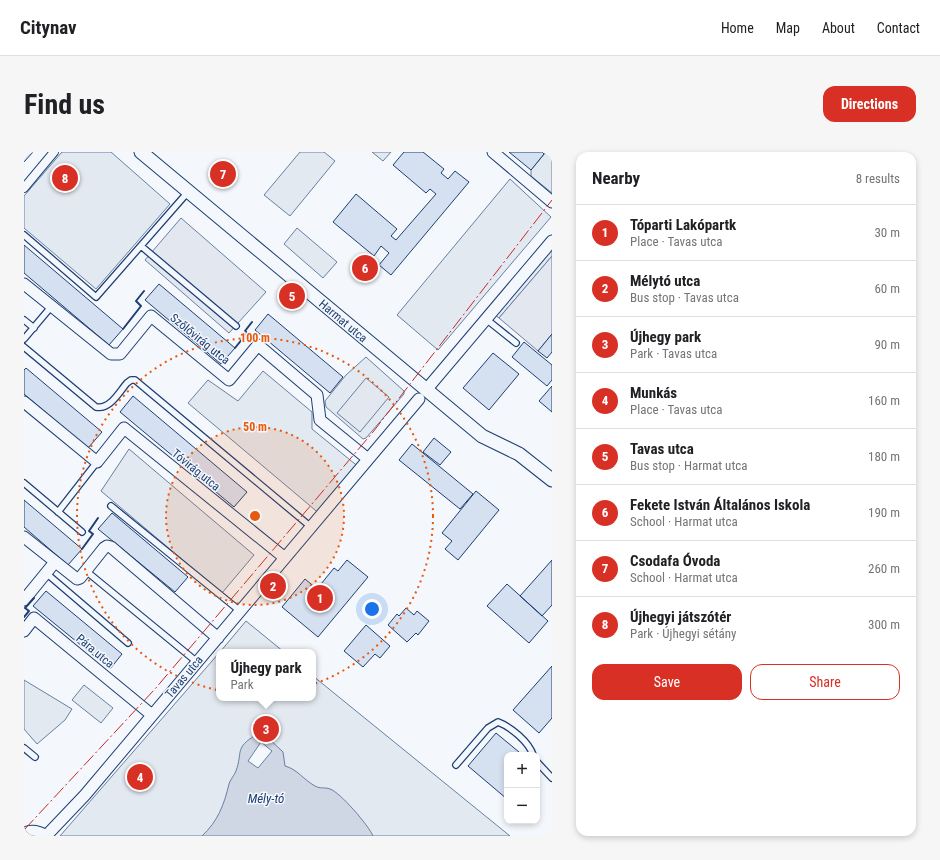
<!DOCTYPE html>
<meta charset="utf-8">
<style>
body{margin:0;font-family:"Roboto Condensed",sans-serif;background:#f6f6f6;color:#202124}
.controls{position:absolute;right:12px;bottom:12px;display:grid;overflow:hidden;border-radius:8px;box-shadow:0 2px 6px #0003}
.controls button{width:36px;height:36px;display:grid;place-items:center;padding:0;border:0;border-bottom:1px solid #e0e0e0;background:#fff;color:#202124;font:20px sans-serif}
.you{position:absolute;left:348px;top:457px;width:14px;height:14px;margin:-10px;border:3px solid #fff;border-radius:50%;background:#1a73e8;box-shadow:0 0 0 6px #1a73e833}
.badge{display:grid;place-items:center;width:26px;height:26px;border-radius:50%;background:#d93025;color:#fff;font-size:13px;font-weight:700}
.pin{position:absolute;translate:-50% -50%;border:2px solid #fff;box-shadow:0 1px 4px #0006}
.popup{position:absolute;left:192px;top:497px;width:100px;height:52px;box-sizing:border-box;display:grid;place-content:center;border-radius:8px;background:#fff;filter:drop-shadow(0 1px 3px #0005);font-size:13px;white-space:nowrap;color:#757577}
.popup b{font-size:15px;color:#202124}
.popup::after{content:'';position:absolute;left:50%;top:100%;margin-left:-8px;border:8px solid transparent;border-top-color:#fff}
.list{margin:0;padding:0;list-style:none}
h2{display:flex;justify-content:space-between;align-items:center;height:52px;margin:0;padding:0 16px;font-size:17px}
h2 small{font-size:13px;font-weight:400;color:#757577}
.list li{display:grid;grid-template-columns:26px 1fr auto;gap:12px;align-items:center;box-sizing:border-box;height:56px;padding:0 16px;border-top:1px solid #e0e0e0}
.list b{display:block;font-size:15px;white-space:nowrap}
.list p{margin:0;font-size:13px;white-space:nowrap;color:#757577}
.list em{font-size:13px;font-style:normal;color:#757577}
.actions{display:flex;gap:8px;padding:12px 16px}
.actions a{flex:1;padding:9px 0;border:1px solid #d93025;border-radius:12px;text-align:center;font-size:14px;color:#d93025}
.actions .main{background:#d93025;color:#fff}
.map{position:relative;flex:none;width:528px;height:684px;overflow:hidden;border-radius:12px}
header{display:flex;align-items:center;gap:24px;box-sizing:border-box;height:56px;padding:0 20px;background:#fff;border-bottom:1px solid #e0e0e0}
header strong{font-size:19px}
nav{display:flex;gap:22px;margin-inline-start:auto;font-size:14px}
.intro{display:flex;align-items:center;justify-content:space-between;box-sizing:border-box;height:96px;padding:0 24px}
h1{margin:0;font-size:28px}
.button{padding:10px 18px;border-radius:12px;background:#d93025;color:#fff;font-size:14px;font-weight:700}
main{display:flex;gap:24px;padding:0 24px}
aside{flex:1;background:#fff;border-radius:12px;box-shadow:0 2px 6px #0003}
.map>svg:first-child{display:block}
</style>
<header>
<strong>Citynav</strong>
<nav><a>Home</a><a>Map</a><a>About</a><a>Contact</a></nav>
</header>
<div class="intro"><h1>Find us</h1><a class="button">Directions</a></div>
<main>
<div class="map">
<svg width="528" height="684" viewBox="0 0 528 684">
<rect width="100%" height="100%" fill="#f4f7fb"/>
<!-- green -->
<path fill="#e3e9f0" stroke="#687fa3" d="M38,0H87L146,52L72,137L0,76V44Z
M276,0H300L311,9L266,64L240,43Z
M348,0H367L359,9Z
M522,0H528V41L507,24V18Z
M486,27L527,65L414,198L373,163Z
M273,76L313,110L299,126L260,92Z
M528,93V104L475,166L470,162Z
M342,205L380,239V242L342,286L339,287L302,255L301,249L322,223Z
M239,219L288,260V277L336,316L297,363L164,251L184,228L214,249Z
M105,297L230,403L198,441L77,339Z
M222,469L260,500H196Z
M195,501V546H289V524L486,684H36Z
M0,528L48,557L41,568L13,592L0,577Z
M60,533L89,556L77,571L48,548Z"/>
<!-- parking -->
<path fill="#e3e8f0" stroke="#687fa3" d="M157,66L242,140L205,181L121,108Z
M528,104V182L514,199L475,166Z
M342,226L365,245L336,280L313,261Z"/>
<!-- water -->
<path fill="#cfd7e4" stroke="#687fa3" d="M232,583L243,585L259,600L261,614C273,617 280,628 291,634C296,637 301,635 306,637C316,640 345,674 349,684H178C194,669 200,653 205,632C206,628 210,624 212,619C219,600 210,596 232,583Z"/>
<!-- pier -->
<path fill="#f4f7fb" stroke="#687fa3" d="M237,590L248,599L234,616L224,609Z"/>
<!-- building -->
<path fill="#d5e0f0" stroke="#1d3f73" d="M0,0H9L0,10Z
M380,0H399L420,17L417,21L424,27L431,19L445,30L367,123L355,113L365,101L357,94L350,104L309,70L332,42L373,77L367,84L372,88L412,42L406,37L402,41L369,13Z
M485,0H518L520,2L507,18Z
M0,93L99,177L85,193L0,121Z
M135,132L211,196L197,212L121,148Z
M244,162L319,225L306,241L231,178Z
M528,182V200L523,206L514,199Z
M500,190L528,213V228L523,234L488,205Z
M469,201L495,222L465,258L439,236Z
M2,216L78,280L64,296L0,242V218Z
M528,234V260L515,249Z
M109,244L223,340L210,355L96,260Z
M410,286L427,300L416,313L399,300Z
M388,292L449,342L436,357L375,308Z
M452,339L475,358L434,408L421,397L428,389L418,381Z
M0,348L58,397L44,413L0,375Z
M88,361L164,425L151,440L74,377Z
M323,408L344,425L294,485L258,455L281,427L293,437L310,416L314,419Z
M528,408V453L518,464L496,444Z
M483,432L524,469L505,491L463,454Z
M22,439L98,502L86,517L9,454Z
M382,456L390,463L393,459L405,469L394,483L392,481L383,490L364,473L373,462L375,464Z
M342,473L366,494L356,506L351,502L339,515L320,499Z
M528,514V566L515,581L489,558Z
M472,581L495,600L493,603H483V647L444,614Z"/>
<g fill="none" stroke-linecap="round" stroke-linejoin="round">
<!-- service casing -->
<g stroke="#1d3f73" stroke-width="8">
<path id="service" d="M0,83L72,145L164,40
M117,94L212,174
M462,167L492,191
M0,168L10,176
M0,187L27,155
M0,195L72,255C86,258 95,240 103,231L107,228H111L287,375
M0,331L58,380
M87,354L216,459
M34,360L73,310
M62,419L173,510
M22,421L104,491
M0,596L11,605
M513,610L528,626
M432,613L464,576L474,570C487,575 505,590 509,603"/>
</g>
<!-- pedestrian casing -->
<g stroke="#1d3f73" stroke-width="10">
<path id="pedestrian" d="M0,36L30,0"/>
</g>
<!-- minor casing -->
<g stroke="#1d3f73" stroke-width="13">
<path id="minor" d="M469,0L528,50
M0,132L87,202H96L127,164L205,228L234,193L293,243L296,268L344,307
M402,238L528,89
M0,250L73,310L100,276L261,406
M0,385L53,427L56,426L80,396L83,394L87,395L194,486
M0,448L31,410
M0,479L10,466L128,563
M0,681C9,678 14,679 22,684
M22,684L61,643L395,247"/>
</g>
<!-- tertiary casing -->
<g stroke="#1d3f73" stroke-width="15">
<path id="tertiary" d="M117,0L458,284L495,302L528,328"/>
</g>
<!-- service -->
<use href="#service" stroke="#f4f7fb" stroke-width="5.5"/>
<!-- pedestrian -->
<use href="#pedestrian" stroke="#f4f7fb" stroke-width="8"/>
<!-- minor -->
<use href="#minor" stroke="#f4f7fb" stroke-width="11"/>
<!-- tertiary -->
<use href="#tertiary" stroke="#f4f7fb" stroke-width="13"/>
<!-- wall -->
<path stroke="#1d3f73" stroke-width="2" d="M99,177L117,154L112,149L120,139
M211,196L223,181L221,179L228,170
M58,397L69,382L65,379L74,366
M0,465L5,459L1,456L10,446"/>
<!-- power -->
<path stroke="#c62828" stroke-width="1" stroke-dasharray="14 3 2 3" stroke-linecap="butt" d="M0,678L131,537L349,280L528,48"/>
</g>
<!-- distance rings -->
<circle cx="231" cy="364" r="89" fill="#e8590c" fill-opacity=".12"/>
<g fill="none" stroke="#e8590c" stroke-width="2" stroke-dasharray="2 4">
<circle cx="231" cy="364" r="89"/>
<circle cx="231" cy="364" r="178"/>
</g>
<g text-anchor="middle" stroke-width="3" stroke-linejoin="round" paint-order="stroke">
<!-- street labels -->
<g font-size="12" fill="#1d3f73" stroke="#f4f7fb">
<text transform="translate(319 169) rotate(40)" y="4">Harmat utca</text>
<text transform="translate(176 187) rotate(39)" y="4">Szőlővirág utca</text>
<text transform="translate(172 318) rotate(39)" y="4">Tóvirág utca</text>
<text transform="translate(71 499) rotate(40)" y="4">Pára utca</text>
<text transform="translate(160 525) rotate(-50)" y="4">Tavas utca</text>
</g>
<!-- water labels -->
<g font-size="13" font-style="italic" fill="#1d3f73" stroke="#f4f7fb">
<text x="242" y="651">Mély-tó</text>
</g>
</g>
<circle cx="231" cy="364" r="6" fill="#e8590c" stroke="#f4f7fb" stroke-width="2"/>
<g font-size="12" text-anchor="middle" font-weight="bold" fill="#e8590c" stroke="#f4f7fb" stroke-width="3" stroke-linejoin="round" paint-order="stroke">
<text x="231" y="190">100 m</text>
<text x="231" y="279">50 m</text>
</g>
</svg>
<div class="controls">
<button>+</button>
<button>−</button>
</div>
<div class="you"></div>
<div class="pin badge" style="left:296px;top:446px">1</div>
<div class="pin badge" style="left:249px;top:434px">2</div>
<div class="pin badge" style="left:242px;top:577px">3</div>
<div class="popup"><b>Újhegy park</b>Park</div>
<div class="pin badge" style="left:116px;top:625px">4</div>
<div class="pin badge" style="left:268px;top:144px">5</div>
<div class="pin badge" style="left:341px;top:116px">6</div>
<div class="pin badge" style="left:199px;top:22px">7</div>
<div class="pin badge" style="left:41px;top:26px">8</div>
</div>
<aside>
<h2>Nearby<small>8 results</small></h2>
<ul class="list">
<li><span class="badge">1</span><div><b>Tóparti Lakópartk</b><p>Place · Tavas utca</p></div><em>30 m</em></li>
<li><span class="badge">2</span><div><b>Mélytó utca</b><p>Bus stop · Tavas utca</p></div><em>60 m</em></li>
<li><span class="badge">3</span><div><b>Újhegy park</b><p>Park · Tavas utca</p></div><em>90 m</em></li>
<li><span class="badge">4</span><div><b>Munkás</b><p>Place · Tavas utca</p></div><em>160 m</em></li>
<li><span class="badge">5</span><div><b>Tavas utca</b><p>Bus stop · Harmat utca</p></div><em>180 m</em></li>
<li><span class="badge">6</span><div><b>Fekete István Általános Iskola</b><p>School · Harmat utca</p></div><em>190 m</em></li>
<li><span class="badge">7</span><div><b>Csodafa Óvoda</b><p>School · Harmat utca</p></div><em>260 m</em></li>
<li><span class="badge">8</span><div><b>Újhegyi játszótér</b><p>Park · Újhegyi sétány</p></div><em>300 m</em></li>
</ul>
<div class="actions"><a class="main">Save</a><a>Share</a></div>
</aside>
</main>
